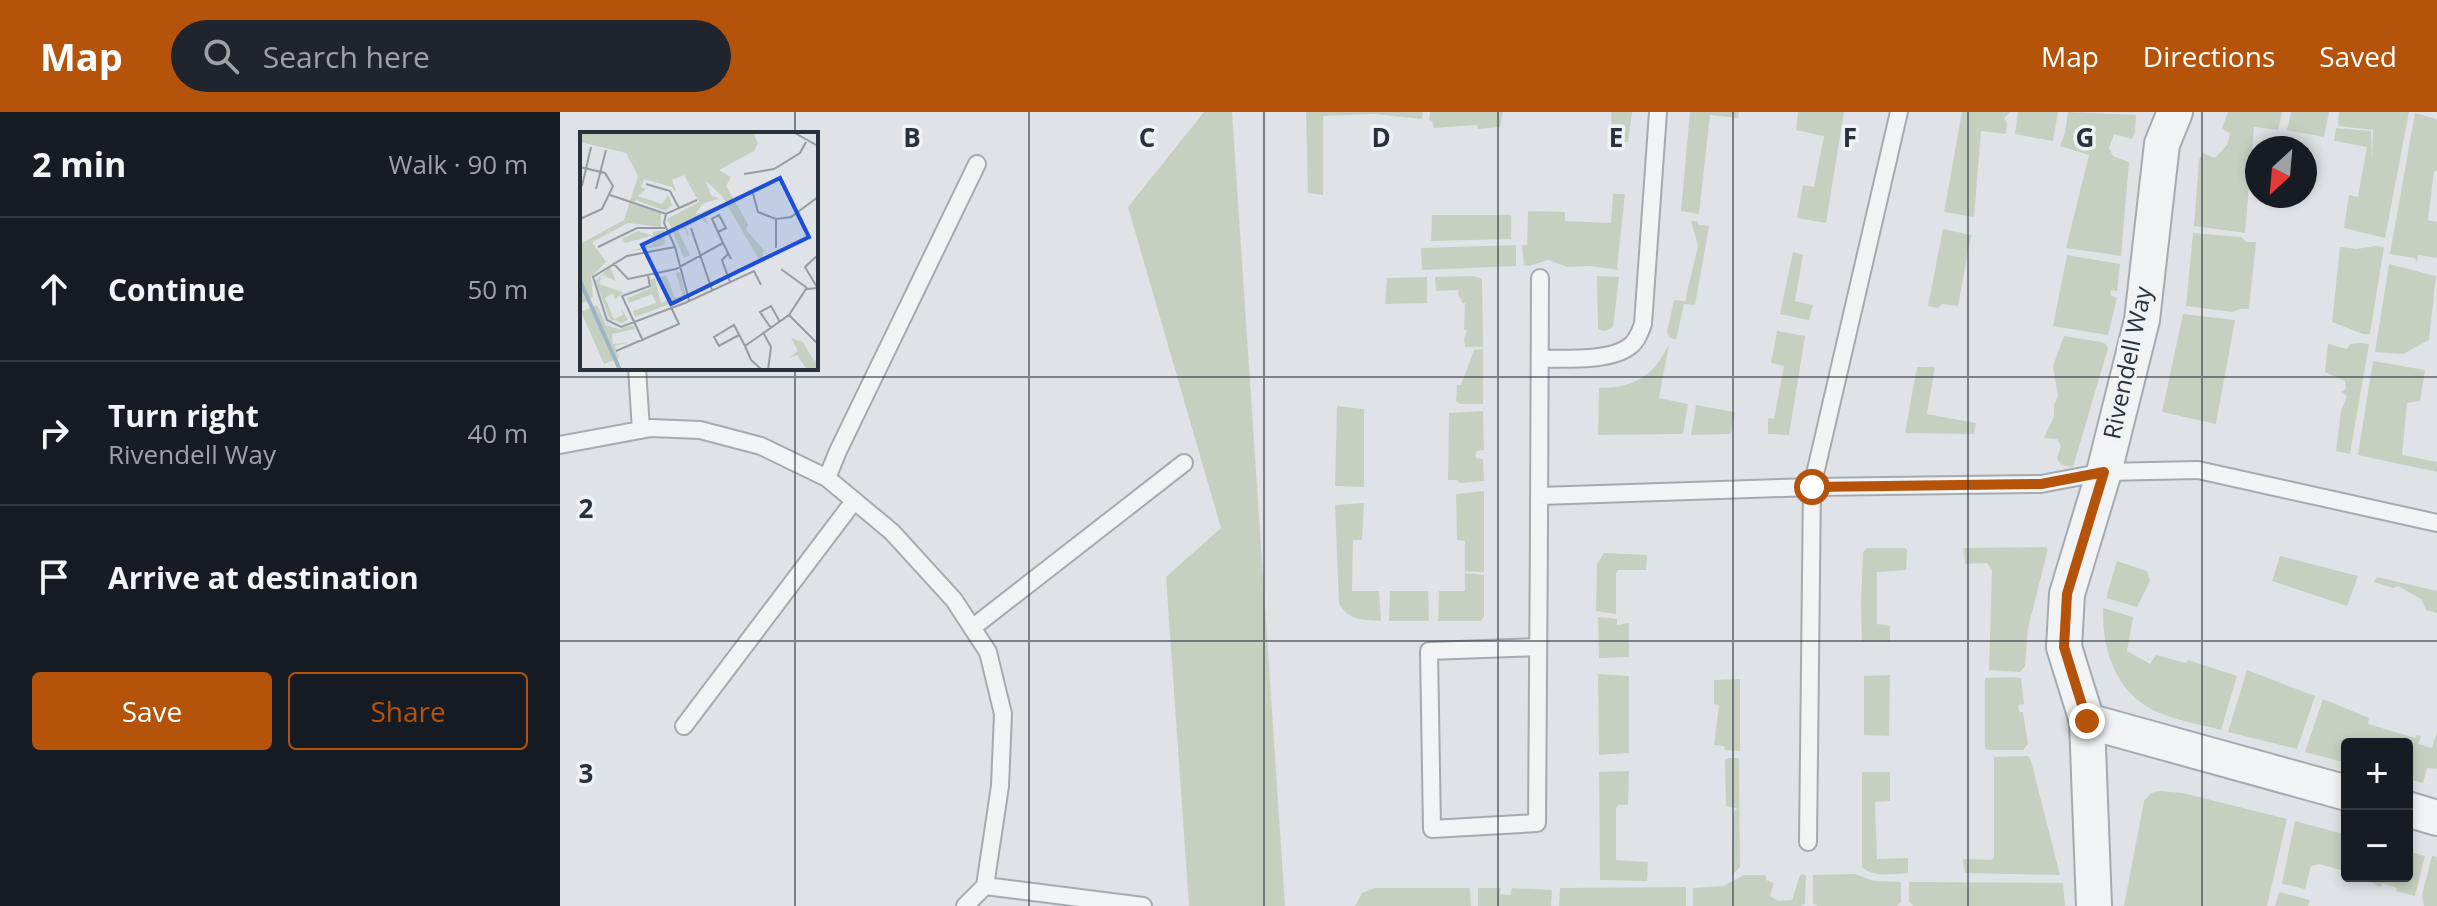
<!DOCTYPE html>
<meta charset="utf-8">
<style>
body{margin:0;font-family:"Open Sans",sans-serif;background:#20242c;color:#f1f3f6}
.controls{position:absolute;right:24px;bottom:24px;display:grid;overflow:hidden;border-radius:8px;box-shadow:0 4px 12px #0003}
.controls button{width:72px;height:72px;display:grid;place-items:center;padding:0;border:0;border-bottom:2px solid #363941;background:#171b24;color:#f1f3f6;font:40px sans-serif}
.compass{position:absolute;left:1685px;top:24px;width:72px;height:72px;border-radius:50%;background:#171b24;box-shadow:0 4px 12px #0003;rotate:206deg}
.stop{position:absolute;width:24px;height:24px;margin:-18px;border:6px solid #b45309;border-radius:50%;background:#fff}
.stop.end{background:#b45309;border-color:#fff;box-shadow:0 2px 8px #0008}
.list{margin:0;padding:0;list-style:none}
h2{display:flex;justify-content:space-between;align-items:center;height:104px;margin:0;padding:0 32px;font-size:34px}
h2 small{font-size:26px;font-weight:400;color:#9ea1a6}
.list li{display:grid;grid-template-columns:52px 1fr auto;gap:24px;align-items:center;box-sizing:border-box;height:144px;padding:0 32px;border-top:2px solid #363941}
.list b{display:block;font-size:30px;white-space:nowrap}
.list p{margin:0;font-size:26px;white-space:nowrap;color:#9ea1a6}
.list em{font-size:26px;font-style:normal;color:#9ea1a6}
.actions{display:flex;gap:16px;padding:24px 32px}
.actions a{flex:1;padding:18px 0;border:2px solid #b45309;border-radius:8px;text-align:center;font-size:28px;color:#b45309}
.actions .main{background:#b45309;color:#fff}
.icon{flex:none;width:44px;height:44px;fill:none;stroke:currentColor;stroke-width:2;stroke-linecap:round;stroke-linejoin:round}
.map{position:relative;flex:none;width:1877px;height:794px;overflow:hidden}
header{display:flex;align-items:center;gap:48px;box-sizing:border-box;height:112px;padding:0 40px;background:#b45309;color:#fff}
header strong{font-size:38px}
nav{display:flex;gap:44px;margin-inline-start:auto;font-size:28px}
.search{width:560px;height:72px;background:#20242c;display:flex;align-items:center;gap:20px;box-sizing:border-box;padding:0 28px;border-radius:44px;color:#9ea1a6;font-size:30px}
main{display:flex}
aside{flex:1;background:#171b24}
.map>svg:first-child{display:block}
</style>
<header>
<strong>Map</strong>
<div class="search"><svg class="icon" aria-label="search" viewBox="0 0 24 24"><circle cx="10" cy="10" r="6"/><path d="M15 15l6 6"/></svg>Search here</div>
<nav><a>Map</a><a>Directions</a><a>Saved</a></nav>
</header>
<main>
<aside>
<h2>2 min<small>Walk · 90 m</small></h2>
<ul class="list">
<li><svg class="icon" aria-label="ahead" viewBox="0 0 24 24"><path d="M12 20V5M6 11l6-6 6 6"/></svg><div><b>Continue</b></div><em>50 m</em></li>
<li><svg class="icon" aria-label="right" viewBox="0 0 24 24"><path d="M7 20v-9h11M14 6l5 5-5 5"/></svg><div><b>Turn right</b><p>Rivendell Way</p></div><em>40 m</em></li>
<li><svg class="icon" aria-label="arrive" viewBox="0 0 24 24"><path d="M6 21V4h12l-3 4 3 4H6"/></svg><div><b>Arrive at destination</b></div></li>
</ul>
<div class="actions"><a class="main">Save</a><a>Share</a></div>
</aside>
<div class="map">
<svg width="1877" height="794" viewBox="0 0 1877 794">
<rect width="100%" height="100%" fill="#dfe3e7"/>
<!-- green -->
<path fill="#c6d0c0" d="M644,0H672L725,794H629L606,465L661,416L568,95Z
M746,0H863L862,7L814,2L763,4V83L748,81Z
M870,0H943L940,15L918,17L917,13L874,16L872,9L869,8Z
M1051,0H1072L1068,30L1052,29Z
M1130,0H1179L1178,6L1150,3L1139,102L1121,99Z
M1238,0H1284L1266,111L1237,106L1243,73L1254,75L1264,24L1236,18Z
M1402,0H1450L1444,6L1447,11L1446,22L1421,19L1414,105L1384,100Z
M1458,0H1498L1493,29L1455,22Z
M1508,0L1576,3L1575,20L1572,27L1554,22L1549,36L1553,44L1569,50L1561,144L1506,136L1529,43L1500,34L1505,21Z
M1668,0H1722L1718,18L1694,15L1685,121L1634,114L1639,48L1643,41L1655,46L1667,33L1670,22L1662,16Z
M1731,0H1769L1764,25L1727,18Z
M1779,0H1849L1825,126L1784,116L1789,83L1798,85L1807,35L1774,29L1776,16L1811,19L1812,48L1813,18L1778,14Z
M1855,1L1877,7V59H1874L1868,108L1877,110V146L1858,143L1857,150L1855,146L1830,142Z
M1053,82H1065L1057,156L1059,158L1030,154L1008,155L988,148L969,154L964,153L962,133H967L968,99L1005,100V109L1051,111Z
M872,103H951V127L871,129Z
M1131,109H1137L1139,113L1149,114L1135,193L1124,192L1116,228L1109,225L1107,220L1114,188L1125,189L1138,134Z
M1383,117L1411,123L1398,194L1382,192L1378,196L1368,194Z
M1633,121L1681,125L1687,130H1696L1689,197H1680L1673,200L1626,194Z
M956,133V154L862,158L861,136Z
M1815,134L1824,135L1810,222H1803L1772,210L1780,135L1797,137Z
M1233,140L1243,143L1235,189L1253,193L1249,208L1220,202Z
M1507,143L1560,152L1557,179L1551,178L1550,183L1557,186L1548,223L1493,214Z
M1829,152L1876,164L1869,228L1843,242L1815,240Z
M913,164L922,167L923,235H905L904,226L907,219L904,217L905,191H902L901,186L899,185L898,178L876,179L875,165Z
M1037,164L1059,165L1053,215L1045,219L1038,217Z
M867,165V191L825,192L827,166Z
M1623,202L1675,208L1656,312L1602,300Z
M1217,219L1245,224L1229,323L1208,322V306L1214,307L1224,254L1211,251Z
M1504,224L1541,230L1546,232L1548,236L1513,355L1501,353L1497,346L1501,334L1497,327L1484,326L1494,305V293L1498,284L1493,254Z
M1801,231L1809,232L1790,342L1776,339L1781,299L1787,284L1781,280L1786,277L1785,269L1765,260L1768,232L1787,237L1790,232Z
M1109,232L1099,286L1128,292L1123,322L1038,323L1039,276C1076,275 1093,265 1109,232Z
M923,237V292H901L896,289L897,273H901L914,238Z
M1813,249L1865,258L1860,289L1847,291L1842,343L1877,350V360L1798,343Z
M1357,255H1375L1367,302L1416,311L1414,322L1345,321Z
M1136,293L1175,300L1171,322L1131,323Z
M777,294L804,297V375L775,374Z
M923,299L924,338L917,339L915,343L916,346L923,347L924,369L900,371L897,368H888L889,301Z
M924,379V460L905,459V429L897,428L896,382Z
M804,391L802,428H793L792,479H819L821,509C802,507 788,509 779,491L775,393Z
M1486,435L1488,437L1468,516L1465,554L1460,560L1429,558L1432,458L1427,451L1405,452L1404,436Z
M1307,436H1345L1347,438L1346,458L1317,460V512L1330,514V530H1302L1301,491L1303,440Z
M1044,441L1087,443L1086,458H1058L1056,461V502L1036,499L1037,452Z
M1720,444L1798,464L1787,494L1712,469Z
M1557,449L1587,459L1590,469L1577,495L1546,486Z
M905,461L924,463V504L921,509H878L879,479H905Z
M1817,465L1877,479V501L1866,498L1861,487L1838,474L1833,476L1814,470Z
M830,479H868L869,509H829Z
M1543,496L1573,505L1567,539L1590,552L1596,543L1626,551L1628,548L1677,564L1661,618C1643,613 1623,610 1605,603C1558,587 1542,542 1543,496Z
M1038,505L1057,507V513L1069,511V545L1039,546Z
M1687,558L1755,584L1737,637L1668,620Z
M1038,562L1069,564V641L1039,643Z
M1330,563L1329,624L1304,623V564Z
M1452,565L1461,566L1464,592L1459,593L1458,596L1460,600H1463L1468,632L1463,638H1428L1425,636V566Z
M1180,567V639L1165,638L1164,634L1154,633L1159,593L1154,592V568Z
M1763,587L1809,606L1808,612L1855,626L1857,623L1861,624L1858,632L1872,636L1877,620V657L1867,656L1863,671L1847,667V632H1787V651L1745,640Z
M1468,644L1471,649L1500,763L1405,761L1403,747L1432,748L1434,744V645Z
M1169,646H1179L1180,755L1172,763L1173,702L1177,696L1166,694L1165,648Z
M1069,659L1068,693H1058L1056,696V748L1088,750L1087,769L1040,768L1039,660Z
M1302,660H1330V689L1315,690L1317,747L1348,746V761C1333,762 1313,766 1302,755Z
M1599,679L1623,681L1727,707L1707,794H1564L1584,689L1591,681Z
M1735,709L1787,723V760L1759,752L1751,754L1745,777L1722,772Z
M1847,739L1865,744L1855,784L1836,779L1837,776L1823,771L1820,775L1811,770L1810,767L1801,764H1847Z
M1872,744L1877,745V794H1864L1862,783Z
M1243,762L1246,764L1245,792L1240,794H1133V776L1163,774L1184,763H1206V768L1214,771L1210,784L1218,789L1232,788L1240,763Z
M1295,762L1314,769L1341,770V790L1337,794H1257L1253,791V763Z
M1349,770L1503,771L1505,794H1353L1349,789Z
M1126,775V794H999L1000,776Z
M815,776H910L911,794H795L802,781Z
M918,776H941L940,782L951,783L952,776L992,778L991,794H918Z
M1719,780L1750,788L1748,794H1715Z"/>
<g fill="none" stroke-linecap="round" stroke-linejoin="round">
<!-- service casing -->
<g stroke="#a5aab0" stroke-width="20">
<path id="service" d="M980,247C1003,246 1051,250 1070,234C1077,229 1080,220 1083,212L1098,0
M77,256L81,318
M0,333L91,316L140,318L201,334L267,366L332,420L394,488L428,540L443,602L440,674L425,774L405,794
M267,366L278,339L417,52
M980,384L1252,375L1481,372L1544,360L1638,358L1877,411
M412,516L624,351
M978,535L869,539L872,717L977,711C978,529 980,348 980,166
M124,614L294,389
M1248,730L1252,375L1339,0
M425,774L583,794"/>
</g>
<!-- minor casing -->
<g stroke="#a5aab0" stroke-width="38">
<path id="minor" d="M1615,0L1602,32L1582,208L1544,360L1507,482L1504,535L1527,609L1787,681
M1527,609L1534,794
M1847,697L1877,706"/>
</g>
<!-- service -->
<use href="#service" stroke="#f1f3f5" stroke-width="16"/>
<!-- minor -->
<use href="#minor" stroke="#f1f3f5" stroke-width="34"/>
</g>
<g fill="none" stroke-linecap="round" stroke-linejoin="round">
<!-- route -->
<path stroke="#b45309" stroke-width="10" d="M1252,375L1481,372L1544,360L1507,482L1504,535L1527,609"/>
</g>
<!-- grid -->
<path fill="none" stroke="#29323c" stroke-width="2" stroke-opacity="0.55" d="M235,0V22M469,0V794M704,0V794M938,0V794M1173,0V794M1408,0V794M1642,0V794M235,256V794M0,265H1877M0,529H1877"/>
<g text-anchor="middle" stroke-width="7" stroke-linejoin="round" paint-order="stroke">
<!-- street labels -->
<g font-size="24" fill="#29323c" stroke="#eef1f5">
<text transform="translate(1568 251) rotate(-78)" y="8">Rivendell Way</text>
</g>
</g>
<!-- overview -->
<g transform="translate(20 20)">
<rect width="238" height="238" fill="#dfe3e7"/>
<path d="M0,0H173L178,11L174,19L139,38L151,45L146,54L168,92L166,98L184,118L181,131L142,64L126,49L131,64L137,65L138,67L122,72L115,83L141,72L142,76L125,85L129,93L121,87L115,90L122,105L115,91L106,95L109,103L107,104L105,97L98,98L110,123L104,126L87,87L119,70L104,43L92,48L97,62L92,55L64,47L61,55L66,57L58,64L82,72L88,63L92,73L85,79L56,68L54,72L81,81V95L48,91L12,110L26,130L11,145L13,165L0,173V112L44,88L58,44L46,21L0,10ZM84,98L85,113L49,120L73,112L71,104L45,111L42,107L58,99L72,103L73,106V100ZM30,135L36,149L22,143L19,152L43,160L35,168L33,161L25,166L34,187L43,183L41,176L48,188L42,191L30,187L15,149ZM100,140L106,166L55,185L53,179L76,171L72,162L49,171L47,166L72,156L69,148L75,146L81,171L89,167L77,146L86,143L95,166L103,164L96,141ZM17,173L26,193L39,197L53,193L59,205L55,197L32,202L33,212L49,210L35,214L39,226L24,232L1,180ZM211,206L223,210L234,229L238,226V238H227L217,223L209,226L218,219Z" fill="#c6d0c0"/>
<path fill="none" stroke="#9cb4c4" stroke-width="4" d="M0,149L40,238"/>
<path fill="none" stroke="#969ca3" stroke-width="2" d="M213,0L238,14M238,13V50M0,35L25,41L33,54L22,77L0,87M164,42L194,37L220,21L226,10M66,52L90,59L99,76M2,54L11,15M16,57L26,18M172,58L178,80L196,87L211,85L238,65M30,63L86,82L117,68M86,82L84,91L95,115M196,87V116M111,96L132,158M138,100L146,96L139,83L132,87L138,100L143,111L151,127M18,115L57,96H85M148,122L142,128L150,150M33,131L48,147L96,137L143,111M201,137L227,156M237,155L225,135L238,123M109,168L95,115L47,124L13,145L27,188L41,195L105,171L174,139L181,153M209,183L238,212M191,196L180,180L191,174L200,190M184,202L191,215L188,238M159,203L139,214L134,205L154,193L165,214L171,228L182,238M63,209L42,164L70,154L68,144M165,214L209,183L226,157L238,156M36,219L99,192L91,175"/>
<path fill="#1d4ed8" fill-opacity="0.15" stroke="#1d4ed8" stroke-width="4" d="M200,46L229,105L91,172L62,113Z"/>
<rect width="238" height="238" fill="none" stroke="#29323c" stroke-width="4"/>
</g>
<g font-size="26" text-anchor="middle" font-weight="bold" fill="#29323c" stroke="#eef1f5" stroke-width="7" stroke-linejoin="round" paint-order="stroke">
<text x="352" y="35">B</text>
<text x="587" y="35">C</text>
<text x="821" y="35">D</text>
<text x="1056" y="35">E</text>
<text x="1290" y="35">F</text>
<text x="1525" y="35">G</text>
<text x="26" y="406">2</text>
<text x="26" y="671">3</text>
</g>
</svg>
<div class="controls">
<button>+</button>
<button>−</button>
</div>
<svg class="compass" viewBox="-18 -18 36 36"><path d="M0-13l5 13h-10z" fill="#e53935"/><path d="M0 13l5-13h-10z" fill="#9ea1a6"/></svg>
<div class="stop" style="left:1252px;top:375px"></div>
<div class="stop end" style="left:1527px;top:609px"></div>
</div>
</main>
